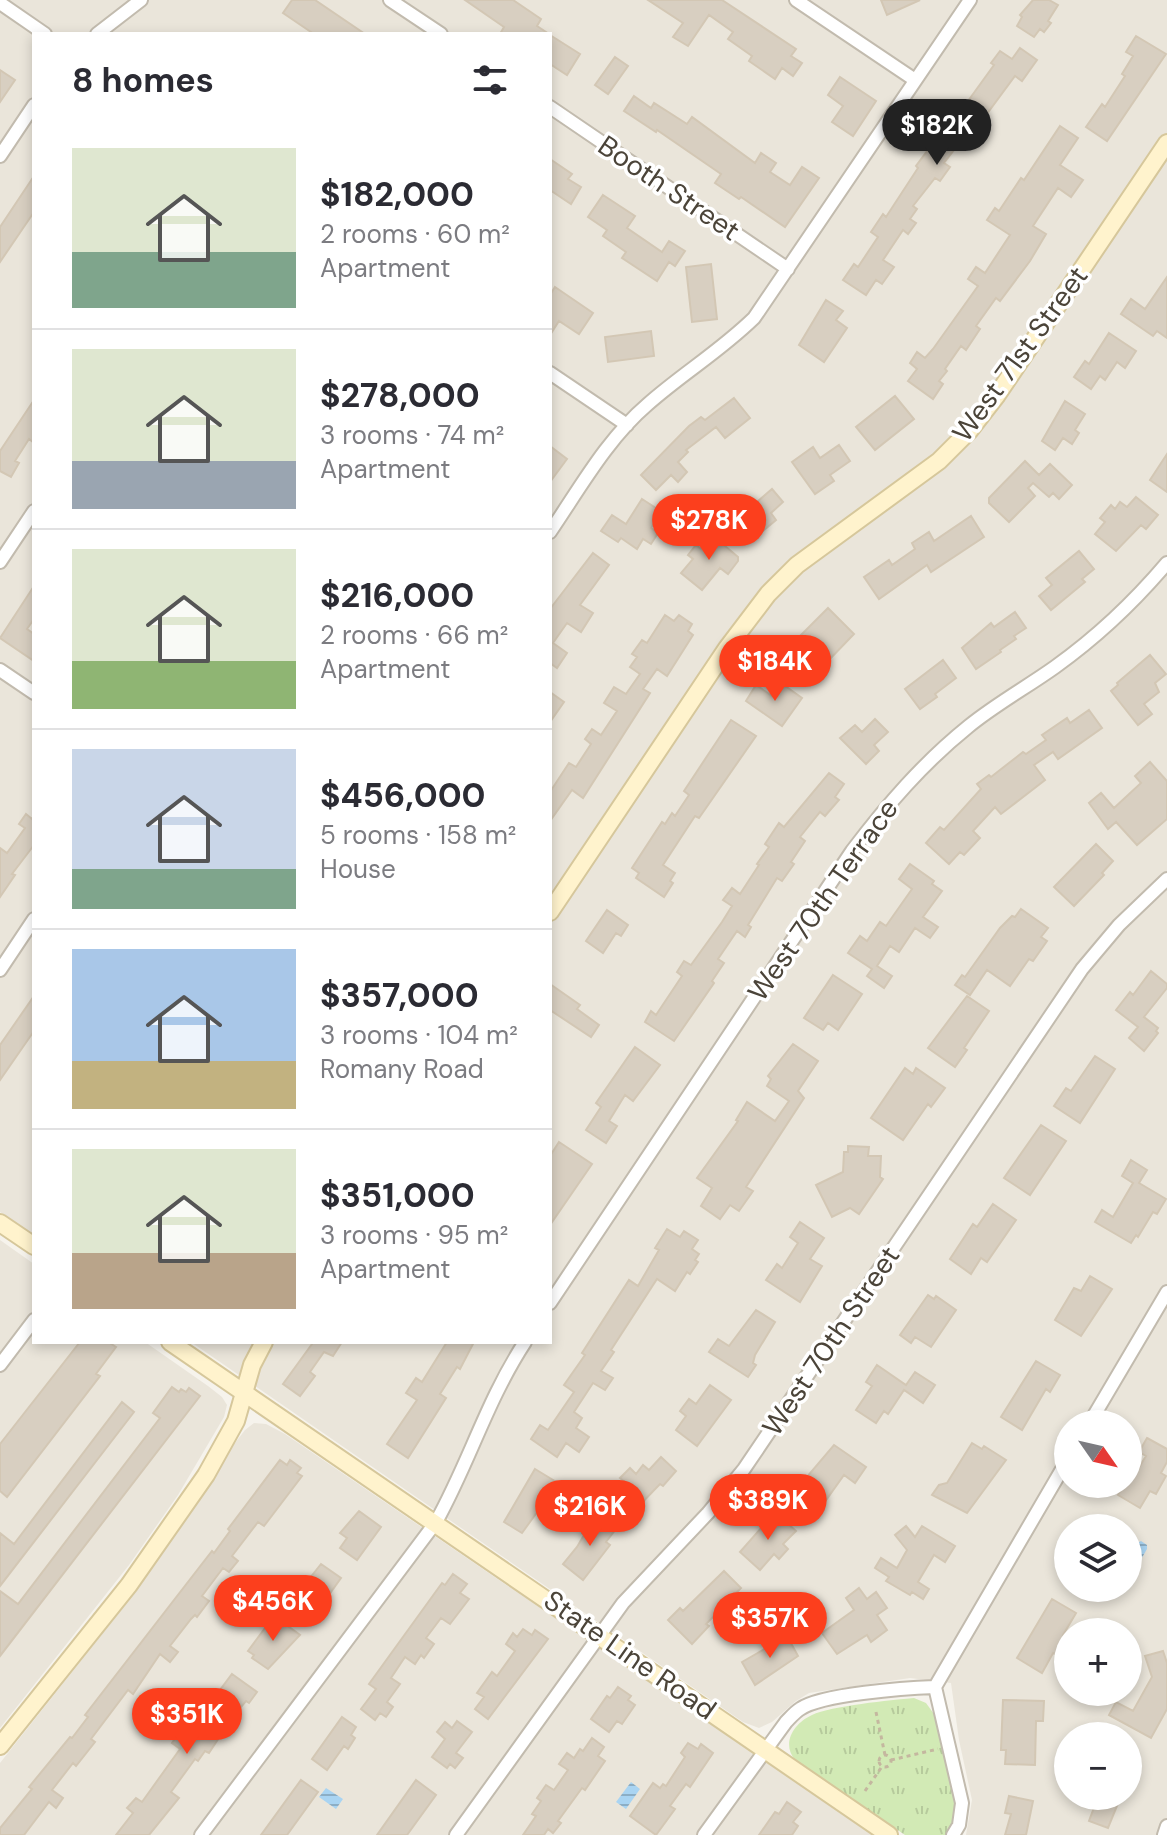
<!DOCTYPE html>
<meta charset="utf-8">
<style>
body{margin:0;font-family:"DM Sans",sans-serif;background:#f2f2f3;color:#2b2b33;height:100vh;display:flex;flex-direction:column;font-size:30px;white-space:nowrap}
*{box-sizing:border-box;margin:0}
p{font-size:26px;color:#7c7c81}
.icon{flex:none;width:44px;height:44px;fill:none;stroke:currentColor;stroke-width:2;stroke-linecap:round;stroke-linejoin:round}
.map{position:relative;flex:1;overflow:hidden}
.drawer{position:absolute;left:32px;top:32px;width:520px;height:1312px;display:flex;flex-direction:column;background:#fff;border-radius:0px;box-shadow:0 4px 12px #0003}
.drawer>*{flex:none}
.needle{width:52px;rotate:124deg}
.controls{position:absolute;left:1054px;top:1410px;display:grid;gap:16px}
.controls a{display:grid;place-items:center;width:88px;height:88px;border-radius:50%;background:#fff;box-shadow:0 4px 12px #0003;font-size:40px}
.price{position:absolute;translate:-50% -68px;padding:0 18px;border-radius:28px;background:#fc3f1d;color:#fff;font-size:26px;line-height:52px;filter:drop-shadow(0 2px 4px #0008)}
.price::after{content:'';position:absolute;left:50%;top:48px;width:24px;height:18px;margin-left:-12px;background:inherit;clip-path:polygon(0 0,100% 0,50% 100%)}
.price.selected{background:#222;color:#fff}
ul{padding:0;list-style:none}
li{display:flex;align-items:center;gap:24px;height:200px;padding:0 40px}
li+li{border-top:2px solid #e1e1e2}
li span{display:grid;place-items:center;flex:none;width:224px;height:160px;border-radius:0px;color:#555}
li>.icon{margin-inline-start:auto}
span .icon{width:96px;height:96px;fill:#fffc;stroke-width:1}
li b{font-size:34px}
h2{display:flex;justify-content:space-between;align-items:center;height:96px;padding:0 40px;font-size:34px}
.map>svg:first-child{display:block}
</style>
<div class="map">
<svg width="1167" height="1835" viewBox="0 0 1167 1835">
<defs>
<pattern id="grass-tufts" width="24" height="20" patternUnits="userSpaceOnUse" patternTransform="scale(2)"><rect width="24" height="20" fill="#d2eab5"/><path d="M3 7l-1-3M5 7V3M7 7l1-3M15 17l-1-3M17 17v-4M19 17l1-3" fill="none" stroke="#b6ca9c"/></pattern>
<pattern id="water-rules" width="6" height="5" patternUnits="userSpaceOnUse" patternTransform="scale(2)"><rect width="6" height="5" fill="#a9d4f2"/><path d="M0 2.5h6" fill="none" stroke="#8caec5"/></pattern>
</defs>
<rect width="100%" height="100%" fill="#f6f3ec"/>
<path fill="#eae5da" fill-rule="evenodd" d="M0,0H1167V1835H966L972,1800L959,1740L951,1683L910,1678L809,1693L796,1701L772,1722L759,1728L743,1722L191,1342H550V34H34V1235L0,1212ZM1068,1424H1128V1484H1068ZM1068,1528H1128V1588H1068ZM1068,1632H1128V1692H1068ZM1068,1736H1128V1796H1068Z
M0,1240L34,1264V1342H145L208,1386L222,1397L227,1405L224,1417L178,1495L129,1565L0,1728Z
M254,1423L266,1424L285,1434L873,1835H0V1763L137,1590L232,1447L245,1430Z"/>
<path fill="url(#grass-tufts)" d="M914,1698L926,1703L934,1714L955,1804V1818L948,1835H905L795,1760C781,1743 794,1723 812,1715C831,1706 891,1700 914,1698Z"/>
<path fill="url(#water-rules)" d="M1141,1541L1147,1545V1549L1133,1573H1129C1127,1562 1130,1546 1141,1541Z
M631,1782L640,1789L626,1809L616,1802Z
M326,1788L343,1799L336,1809L319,1797Z"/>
<path fill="#d8cfc1" stroke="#d3c7b4" stroke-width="2" d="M292,0H315L365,34H314L283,13Z
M465,0H513L541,19L537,26L549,34H500L504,27Z
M648,0H722L796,49L791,56L802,63L793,76L782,68L775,79L749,61L752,56L728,39L733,32L709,15L688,46L673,37L683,23Z
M881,0H920L887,15Z
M1033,0H1049L1058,5L1048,21L1051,23L1044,32L1040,29L1034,37L1017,26L1022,17L1020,15Z
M550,35L580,54L567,75L550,64Z
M1136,36L1166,54L1107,141L1086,127L1102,104L1105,107L1125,76L1122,74L1133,56L1126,52Z
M1020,48L1037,60L1022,81L1015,76L978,126L982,129L970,147L961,141L944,163L950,167L940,181L935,178L913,206L917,209L910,219L916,223L908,234L903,230L883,260L894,267L882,284L876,280L866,295L843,280L854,264L858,267L878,237L871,232L883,214L886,217L918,168L916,166L933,143L936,145L949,126L946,123L954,110L959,113L968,101L994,65L991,63L1000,51L1012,59Z
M615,57L628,66L608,94L595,85Z
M0,70L15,80L0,102Z
M840,77L876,101L853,136L832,122L843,106L828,95Z
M634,96L651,108L654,103L687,124L692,117L755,163L761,153L776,163L770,172L790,185L802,167L819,178L785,227L741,197L739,199L715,183L721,174L657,130L656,132L624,111Z
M1060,126L1078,138L1060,165L1083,180L1071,197L1058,188L1033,226L1046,234L1030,261L1000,301L996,298L976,326L980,329L966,350L961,346L945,369L947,371L939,381L943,384L933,399L908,381L917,369L910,363L917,352L925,358L933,349L978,286L968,279L976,267L985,273L1010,235L987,220L995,208L999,211L1021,178L1024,180Z
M550,159L572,174L568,179L581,187L571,204L550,190Z
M34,176V212L0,262V227Z
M603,195L635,216L627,228L662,252L669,241L685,251L675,266L669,262L657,281L622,258L626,252L603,236L607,230L588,217Z
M711,264L717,319L692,322L686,267Z
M1167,277V338L1157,331L1153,336L1121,314L1131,299L1145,309Z
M555,287L593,313L579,334L559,321L550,335V295Z
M826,300L843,311L836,320L847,328L824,362L799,345Z
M651,331L654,356L608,362L605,337Z
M1109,333L1136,351L1125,368L1117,362L1105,380L1100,376L1091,389L1074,377L1085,361L1089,364Z
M895,396L914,419L875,450L856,427Z
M734,398L750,418L725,438L716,427L686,450L688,452L678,462L687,472L678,482L671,475L656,490L641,475L689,426L701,417L705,420Z
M34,400V443L29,439L15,461L19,463L11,477L0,471V451Z
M1065,401L1085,414L1075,430L1079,433L1072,444L1063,438L1055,450L1042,441Z
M839,445L850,461L830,475L834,481L815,494L792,462L813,447L820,458Z
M550,446L567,459L550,482Z
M1167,454V492L1150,480Z
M1025,461L1039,475L1050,464L1072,485L1059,499L1053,493L1049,497L1033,483L1028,488L1035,496L1009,522L989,503V498Z
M772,489L783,502L771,513L776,520L751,541L734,522Z
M1136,497L1158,515L1146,529L1141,525L1116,551L1095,534L1105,522L1100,518L1111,505L1115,509L1120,502L1127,507Z
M642,499L662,512L651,528L658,533L651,544L643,539L637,549L621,538L618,542L601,531L612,515L626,524Z
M971,516L984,537L931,572L927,565L879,599L864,577L889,560L892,565L915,549L912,543L929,532L934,541Z
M712,535L738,557V561L728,574L720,568L702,590L681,573L693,559L688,555L696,545L701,549Z
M1079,551L1094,569L1082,579L1085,582L1051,610L1039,596L1052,585L1046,578Z
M593,553L609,565L580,605L593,613L581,632L567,623L553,643L567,653L557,668L550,663V609Z
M34,586V619L27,629L34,634V661L0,638Z
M828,608L854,634L825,664L820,659L810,668L789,647Z
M1015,612L1026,628L1014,636L1016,639L1000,650L1001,652L976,669L962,648L991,623L994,627Z
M665,615L674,621L679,615L692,624L688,631L693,635L667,676L657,669L643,689L650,693L583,798L572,790L550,821V792L569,763L576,767L591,744L585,739L592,729L601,735L617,711L604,703L614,687L626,694L640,674L630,667L637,657L632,654L642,640L647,643Z
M1150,655L1166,674L1155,683L1159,692L1144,704L1152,714L1138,725L1111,691L1118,685L1117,683Z
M943,660L956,678L935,694L937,697L920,709L905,689Z
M781,683L802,698L782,726L746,701L756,685L772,696Z
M550,692L564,702L550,722Z
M1089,710L1102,728L1058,759L1053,752L1034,765L1045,780L1001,814L995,807L973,831L980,838L964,855L960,852L949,864L926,843L940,827L944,830L981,789L977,784L989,775L991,777L1023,752L1026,754L1046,740L1042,735L1067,718L1070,723Z
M875,719L888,732L874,745L879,751L866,764L840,738L855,725L862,732Z
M731,720L756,736L699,818L695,816L663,865L675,873L670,881L673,883L664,897L636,878L639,873L632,868L662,822L665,824L672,813L675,816L689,795L684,791Z
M1150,762L1167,781V819L1137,845L1116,822L1108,829L1089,803L1101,793L1114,808L1141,783L1135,776Z
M829,773L844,784L835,797L839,800L825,816L820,812L800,837L805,841L791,862L794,864L782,881L777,878L748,925L751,927L745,937L737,931L718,959L724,963L712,981L714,983L674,1041L645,1022L651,1011L656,1015L682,976L677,972L684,961L691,965L722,922L732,906L723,900L732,888L740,894L759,865L757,864L769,847L765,844L779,823L784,827Z
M26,814L32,819L34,816V845L12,874L15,875L0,897V848L7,853L25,828L19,824Z
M1096,844L1113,861L1102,873L1104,875L1074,906L1054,887Z
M910,864L934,881L932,884L942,891L923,917L938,927L930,938L915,928L899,952L890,946L877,966L892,976L884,988L867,976L872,969L848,953L860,936L867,941L880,922L886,926L912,889L899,879Z
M1021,909L1048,928L1041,937L1047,941L1033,961L1029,959L1010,986L987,970L970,995L955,985L962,975L965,977L1000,928L1012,916L1015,917Z
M607,910L628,925L621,936L616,933L603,953L586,941Z
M1151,971L1167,984V988L1144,1017L1158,1028L1156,1031L1158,1033L1144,1051L1129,1038L1138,1027L1116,1010L1130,992L1133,995Z
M833,975L862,994L838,1030L828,1023L823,1030L804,1018Z
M550,984L580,1005L577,1009L599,1025L591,1037L550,1010Z
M34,996V1031L0,1080V1045Z
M967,996L989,1011L964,1048L967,1050L955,1067L928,1048Z
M793,1044L818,1061L798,1091L804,1098L746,1187L753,1191L739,1211L730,1205L720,1219L701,1206L712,1188L697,1178L738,1121L736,1120L747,1102L775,1121L789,1101L767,1086L771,1079L768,1076Z
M635,1047L660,1065L633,1101L625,1095L609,1121L617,1126L606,1143L586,1130L601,1107L596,1103Z
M1095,1056L1115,1069L1080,1123L1054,1106L1066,1088L1071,1091Z
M905,1068L913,1074L916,1068L945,1088L931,1107L928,1104L903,1140L871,1118Z
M1041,1125L1066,1141L1030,1195L1004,1178Z
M559,1142L592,1164L550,1225V1156Z
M848,1146L869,1147L868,1156H881L880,1177L883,1179L859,1214L850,1208L832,1217L816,1185L843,1172L844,1152H848Z
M1131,1160L1147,1170L1139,1183L1166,1199L1157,1214L1153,1212L1138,1237L1136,1235L1131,1243L1095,1222L1102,1210L1113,1217L1133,1183L1122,1176Z
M993,1204L1016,1220L987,1262L981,1258L971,1274L950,1259L973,1224L977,1227Z
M800,1222L824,1238L810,1259L822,1266L800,1302L766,1280L777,1264L782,1268L798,1243L790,1237Z
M667,1229L680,1237L684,1231L698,1240L692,1249L699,1254L695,1260L698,1262L690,1274L687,1272L675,1291L657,1279L611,1350L614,1352L601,1371L613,1378L605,1390L593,1383L574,1412L582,1418L576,1428L589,1437L579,1452L566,1443L557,1457L531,1439L540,1425L548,1430L574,1392L564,1385L585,1355L582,1353L629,1280L638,1286L659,1250L655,1248Z
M1090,1276L1112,1289L1081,1336L1055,1320L1074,1288L1081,1291Z
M928,1295L934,1299L936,1296L956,1310L931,1347L915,1337L911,1343L900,1335Z
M756,1310L775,1322L755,1355L753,1363L756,1365L748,1377L709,1352L718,1339L729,1346Z
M80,1342H108L116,1347L96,1374L100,1376L7,1497L0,1491V1444Z
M309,1342H342L333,1356L324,1352L310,1372L315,1376L300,1396L283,1384L312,1344Z
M447,1342H474L460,1369L457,1367L440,1394L446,1398L408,1458L387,1444L417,1400L406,1393L416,1378L422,1382Z
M1036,1361L1060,1375L1050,1392L1046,1389L1022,1430L1001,1417Z
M877,1365L906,1385L915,1372L935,1385L923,1403L904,1390L888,1414L884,1411L876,1423L856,1410L872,1386L866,1382Z
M710,1385L731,1400L697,1446L676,1430L686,1416L680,1411L689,1399L696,1404Z
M172,1387L179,1392L181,1389L186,1392L189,1388L200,1396L0,1656V1591L18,1604L160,1418L153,1413Z
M122,1402L134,1412L0,1586V1533L14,1544Z
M1147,1438L1167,1449V1462L1161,1473L1166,1476L1156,1494L1150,1491L1140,1508L1118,1495L1124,1484H1128L1129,1475L1133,1477L1146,1456L1139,1452Z
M972,1443L982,1449L984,1446L1006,1460L967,1513L932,1495L939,1485L947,1483Z
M834,1445L866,1467L855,1483L844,1475L814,1517L800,1507L806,1500L794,1492Z
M661,1457L676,1471L663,1486L660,1484L631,1514L613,1497L626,1483L620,1478L630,1468L636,1474L643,1465L649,1470Z
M280,1460L287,1465L290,1460L301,1468L297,1473L302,1476L264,1526L258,1522L232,1556L238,1561L229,1572L223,1568L202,1596L209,1601L197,1617L195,1615L191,1619L170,1646L178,1652L170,1662L160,1654L133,1694L128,1690L91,1739L95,1742L76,1766L73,1763L52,1790L63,1798L56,1808L49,1802L24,1835H0V1828L32,1789L29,1787L70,1737L72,1738L88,1717L85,1715L212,1551L214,1553L230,1531L228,1529Z
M535,1469L558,1483L522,1533L504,1522Z
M359,1511L381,1527L357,1560L340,1548L347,1538L340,1533Z
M778,1515L796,1531L783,1544L788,1549L779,1559L774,1554L760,1570L740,1552L770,1518L773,1520Z
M601,1517L616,1529L606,1542L610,1545L583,1580L563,1564L577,1547L584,1535L582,1533L589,1524L593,1527Z
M906,1526L915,1537L922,1526L955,1546L945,1562L934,1555L918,1582L929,1589L923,1599L912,1592L910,1595L886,1581L889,1577L875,1568L881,1558L897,1568L907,1550L895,1535Z
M321,1564L341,1578L318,1610L312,1605L310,1608L295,1597Z
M724,1571L741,1588L706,1624L709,1626L692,1644L668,1620L680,1608L683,1611Z
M453,1574L467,1584L460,1593L469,1599L450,1624L441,1618L426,1638L434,1644L424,1658L421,1655L415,1664L405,1657L391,1678L400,1684L387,1702L393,1707L386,1717L380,1713L375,1720L361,1709L376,1689L369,1684L442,1583L445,1585Z
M859,1588L867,1599L876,1592L887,1608L877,1615L887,1630L871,1642L867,1635L837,1654L822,1633L854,1610L846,1598Z
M1052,1599L1076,1613L1063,1635L1067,1638L1057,1655L1053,1653L1042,1673L1017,1658Z
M274,1616L300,1635L268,1669L252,1658L254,1655L248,1651Z
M523,1629L532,1635L535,1630L548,1639L488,1719L475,1709L484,1697L477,1693L492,1672L497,1676L515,1651L506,1644L513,1633L517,1637Z
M787,1636L798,1656L755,1685L742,1662Z
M1163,1651L1167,1663V1709L1151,1738L1109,1715L1116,1702L1133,1711L1152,1677L1145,1656Z
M232,1674L257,1692L249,1703L246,1701L234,1715L209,1753L205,1751L198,1761L195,1759L171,1792L179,1798L149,1835H116L133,1813L127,1808L136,1798L142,1802L180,1749L172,1743L187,1721L193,1726Z
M618,1687L631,1696L628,1700L635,1705L622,1724L617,1721L609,1732L591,1719L607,1696L610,1698Z
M1003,1700L1044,1701L1043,1721H1036L1035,1765L1005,1764L1006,1750H1001Z
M342,1717L356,1727L351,1735L355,1738L348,1749L344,1746L327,1770L312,1759Z
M457,1721L472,1732L456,1753L463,1758L455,1768L450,1764L447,1768L432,1757L445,1739L437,1732L445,1722L452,1728Z
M592,1738L604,1747L598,1756L605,1761L585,1790L582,1788L558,1821L561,1823L553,1833L548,1829L544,1835H523L536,1816L532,1814L541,1801L537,1798L546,1785L554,1790L568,1770L559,1764L567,1753L574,1758L580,1749L583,1751Z
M688,1743L698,1749L701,1744L713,1753L690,1787L686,1784L670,1806L675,1809L656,1835L630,1816L653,1783L660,1788L663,1784L666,1786L685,1757L681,1753Z
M301,1780L318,1792L287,1835H261Z
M416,1780L436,1795L407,1835H377Z
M1009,1796L1033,1801L1026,1835H1005L1011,1814L1005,1813Z
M1073,1796H1121L1108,1828L1089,1821L1095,1805Z
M787,1802L801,1812L793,1822L798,1826L792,1835H759L775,1812L779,1814Z"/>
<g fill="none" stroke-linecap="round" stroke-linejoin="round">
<g stroke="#c2bbae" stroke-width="16">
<path id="street" d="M390,0L441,34
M796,0L915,80
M0,3L45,34
M97,34L141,0
M550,107L788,269
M0,156L34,105
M550,373L627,425
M550,532C580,488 607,439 648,404C683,373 719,352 754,318L970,0
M0,562L34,511
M0,670L34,693
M0,970L34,919
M550,1303L852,851C887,805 923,763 969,726C996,704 1027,687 1055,667C1097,637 1134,602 1167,563
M0,1365L34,1320
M1089,1424L1167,1292
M201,1835L436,1522C469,1463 487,1400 525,1342
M456,1835L623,1603L708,1513L744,1469L1082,969L1119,925L1167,879
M704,1835L786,1722C790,1718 795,1712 800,1709C821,1694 907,1688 935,1687
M953,1835L959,1825L962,1803L935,1687L1068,1459
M1164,1835L1167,1826"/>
</g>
<g stroke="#d6c79b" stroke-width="20">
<path id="secondary" d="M550,912L727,648L768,594L797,565L939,461L969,431L997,395L1167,143
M0,1223L34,1246
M170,1342L889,1835
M0,1746L129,1585L206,1475L236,1421L252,1365L264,1342"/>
</g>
<path stroke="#c4b79f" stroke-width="3" stroke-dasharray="4 4" stroke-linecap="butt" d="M876,1712L885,1755
M879 1761a6 6 0 1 1 12 0a6 6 0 1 1-12 0Z
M891,1760L938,1749
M865,1791L881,1768"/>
<use href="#street" stroke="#fff" stroke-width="12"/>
<use href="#secondary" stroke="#fff3cd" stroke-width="16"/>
</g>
<g text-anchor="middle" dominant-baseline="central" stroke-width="7" stroke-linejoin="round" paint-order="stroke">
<g font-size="28" fill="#4b4439" stroke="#fff">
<text transform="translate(669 188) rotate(34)">Booth Street</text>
<text transform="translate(1020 354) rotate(-54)">West 71st Street</text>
<text transform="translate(823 900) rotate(-55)">West 70th Terrace</text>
<text transform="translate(831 1341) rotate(-56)">West 70th Street</text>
<text transform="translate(630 1655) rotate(35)">State Line Road</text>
</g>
</g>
</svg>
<div class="controls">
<a><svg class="needle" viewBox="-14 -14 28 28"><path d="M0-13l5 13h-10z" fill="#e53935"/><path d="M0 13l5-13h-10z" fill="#7c7c81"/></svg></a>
<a><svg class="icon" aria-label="layers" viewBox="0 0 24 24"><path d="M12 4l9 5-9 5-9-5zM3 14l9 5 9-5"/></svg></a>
<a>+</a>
<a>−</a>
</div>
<b class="price selected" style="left:937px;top:167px">$182K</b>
<b class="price" style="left:709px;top:562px">$278K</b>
<b class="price" style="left:775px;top:703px">$184K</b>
<b class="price" style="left:768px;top:1542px">$389K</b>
<b class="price" style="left:590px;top:1548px">$216K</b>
<b class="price" style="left:273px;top:1643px">$456K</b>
<b class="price" style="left:770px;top:1660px">$357K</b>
<b class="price" style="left:187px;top:1756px">$351K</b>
<section class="drawer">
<h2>8 homes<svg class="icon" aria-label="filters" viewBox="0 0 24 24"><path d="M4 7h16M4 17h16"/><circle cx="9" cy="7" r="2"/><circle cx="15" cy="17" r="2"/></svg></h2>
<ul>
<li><span style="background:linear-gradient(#dfe7d0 65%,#7fa58c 0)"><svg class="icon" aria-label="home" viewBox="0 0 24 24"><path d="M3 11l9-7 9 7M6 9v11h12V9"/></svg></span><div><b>$182,000</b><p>2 rooms · 60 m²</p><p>Apartment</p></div></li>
<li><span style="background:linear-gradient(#dfe7d0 70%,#9aa5b1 0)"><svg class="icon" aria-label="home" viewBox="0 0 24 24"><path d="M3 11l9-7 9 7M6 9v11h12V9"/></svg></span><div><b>$278,000</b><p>3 rooms · 74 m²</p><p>Apartment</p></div></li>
<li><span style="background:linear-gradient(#dfe7d0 70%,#8fb573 0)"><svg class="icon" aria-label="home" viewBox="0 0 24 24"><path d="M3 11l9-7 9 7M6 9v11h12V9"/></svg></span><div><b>$216,000</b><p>2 rooms · 66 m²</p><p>Apartment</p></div></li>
<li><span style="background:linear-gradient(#c9d6e8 75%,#7fa58c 0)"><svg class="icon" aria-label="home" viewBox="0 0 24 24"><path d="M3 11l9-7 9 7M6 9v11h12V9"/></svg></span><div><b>$456,000</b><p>5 rooms · 158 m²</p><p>House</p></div></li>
<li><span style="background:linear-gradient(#a9c7e8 70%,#c2b280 0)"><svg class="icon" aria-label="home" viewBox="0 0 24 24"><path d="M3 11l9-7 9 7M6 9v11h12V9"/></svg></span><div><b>$357,000</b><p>3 rooms · 104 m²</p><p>Romany Road</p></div></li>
<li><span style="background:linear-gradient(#dfe7d0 65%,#b9a48a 0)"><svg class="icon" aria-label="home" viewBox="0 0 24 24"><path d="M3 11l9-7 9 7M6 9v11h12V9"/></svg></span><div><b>$351,000</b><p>3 rooms · 95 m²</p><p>Apartment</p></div></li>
</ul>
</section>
</div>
